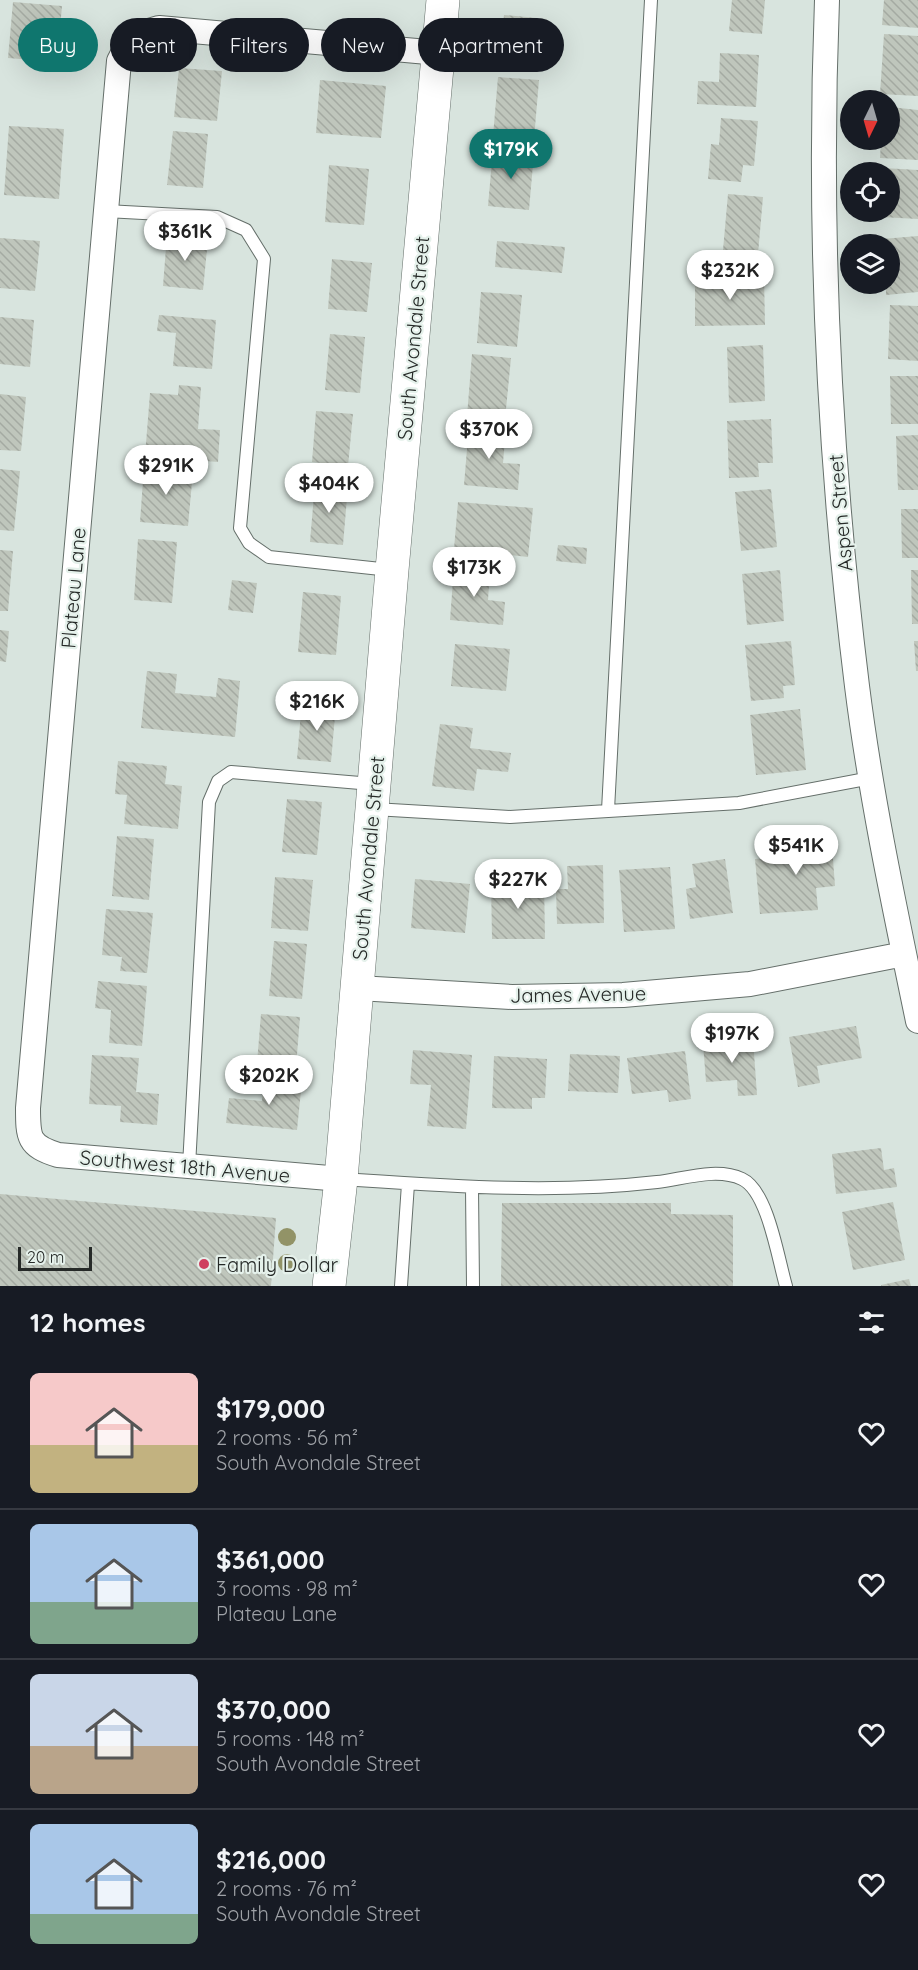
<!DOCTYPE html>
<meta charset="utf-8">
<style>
body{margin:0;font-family:Quicksand,sans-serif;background:#242831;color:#f1f3f6;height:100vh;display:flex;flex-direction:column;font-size:22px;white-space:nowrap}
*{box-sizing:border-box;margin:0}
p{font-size:20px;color:#9ea1a6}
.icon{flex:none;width:33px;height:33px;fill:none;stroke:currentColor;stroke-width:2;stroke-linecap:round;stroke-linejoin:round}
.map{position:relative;height:1286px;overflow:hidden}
.drawer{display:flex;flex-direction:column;background:#171b24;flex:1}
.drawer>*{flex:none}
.banner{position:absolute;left:18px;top:18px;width:600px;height:54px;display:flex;gap:12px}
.needle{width:39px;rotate:185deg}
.controls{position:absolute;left:840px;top:90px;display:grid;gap:12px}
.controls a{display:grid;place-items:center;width:60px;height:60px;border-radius:50%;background:#171b24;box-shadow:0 6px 24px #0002;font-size:30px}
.scale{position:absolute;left:18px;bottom:15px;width:74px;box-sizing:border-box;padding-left:6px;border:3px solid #262a28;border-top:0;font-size:16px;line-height:21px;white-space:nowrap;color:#262a28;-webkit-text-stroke:4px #e5f1eb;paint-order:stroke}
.price{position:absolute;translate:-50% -51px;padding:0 14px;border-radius:21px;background:#fff;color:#222;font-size:20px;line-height:39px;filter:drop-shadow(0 2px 3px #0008)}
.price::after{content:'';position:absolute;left:50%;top:36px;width:18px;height:14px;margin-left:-9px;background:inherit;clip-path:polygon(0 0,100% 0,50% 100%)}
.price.on{background:#0f766e;color:#fff}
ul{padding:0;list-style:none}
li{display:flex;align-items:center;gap:18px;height:150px;padding:0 30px}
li+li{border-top:2px solid #363941}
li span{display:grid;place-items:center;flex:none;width:168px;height:120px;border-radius:9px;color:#555}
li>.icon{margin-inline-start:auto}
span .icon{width:72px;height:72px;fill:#fffc;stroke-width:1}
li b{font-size:26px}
h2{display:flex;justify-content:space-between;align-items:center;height:72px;padding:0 30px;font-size:26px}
.tag{padding:0 21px;border-radius:27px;background:#171b24;box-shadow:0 6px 24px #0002;font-size:21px;line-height:54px}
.tag.on{background:#0f766e;color:#fff}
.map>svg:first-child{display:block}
</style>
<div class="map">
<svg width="918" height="1286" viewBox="0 0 918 1286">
<defs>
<pattern id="building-back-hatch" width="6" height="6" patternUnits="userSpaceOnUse" patternTransform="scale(1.5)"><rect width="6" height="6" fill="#bfc6bc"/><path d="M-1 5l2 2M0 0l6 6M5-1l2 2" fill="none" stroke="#a4aaa2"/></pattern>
</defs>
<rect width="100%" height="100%" fill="#d8e4de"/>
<path fill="url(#building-back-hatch)" d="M732,0H765L762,34L729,31Z
M884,0H918V28L882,25Z
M13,2L62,6L57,62L8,58Z
M504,15L547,19L542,71L499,67Z
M884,34L918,36V96L880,94Z
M720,53L759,55L756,107L697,104L698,81L719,82Z
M179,68L222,71L217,121L174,117Z
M498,77L539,80L534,139L493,136Z
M320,80L386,86L381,138L316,133Z
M890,107L918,110V160L880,158L881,140H890Z
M721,118L758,121L754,166L743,165L741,182L708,179L711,144L719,145Z
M9,126L64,129L59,199L4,195Z
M173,131L208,134L203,188L167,185Z
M493,149L534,153L529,210L488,206Z
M329,165L369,169L364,225L325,222Z
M883,168L918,170V219L881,217V212H890V172H883Z
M728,194L763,197L758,254L723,250Z
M167,235L208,239L203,290L163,286Z
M918,236V292L886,295V284H890V244H882V239Z
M0,238L40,241L35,291L0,288Z
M497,241L565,247L562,273L495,267Z
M332,259L372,263L367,312L328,309Z
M764,276L765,325L695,326V277Z
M481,292L522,295L517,347L477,343Z
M890,305L918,306V361L888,359Z
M159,315L216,320L212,369L173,366L176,333L157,331Z
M0,317L34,320L30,367L0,364Z
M330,334L365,337L360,393L325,390Z
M763,345L765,401L729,403L727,347Z
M472,354L511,358L505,419L467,416Z
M890,376H918V424H891Z
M179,385L201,387L198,429L220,430L218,462L145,456L150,393L178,395Z
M0,394L26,397L21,451L0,450Z
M316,411L353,414L348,466L312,462Z
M771,419L773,463H758L759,477L729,478L727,421Z
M469,425L506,428L503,463L520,464L518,490L464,485Z
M918,435V490H898L896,436Z
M144,467L193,471L188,526L140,522Z
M0,469L20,471L14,531L0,530Z
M315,483L348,486L343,545L310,542Z
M771,489L777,547L741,551L735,492Z
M458,502L533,508L528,557L454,549Z
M901,509H918V558H902Z
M138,539L177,542L172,603L134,600Z
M558,545L587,548L586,564L556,561Z
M0,550L13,551L8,611H0Z
M454,567L490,570L488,600L505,602L503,625L450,620Z
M780,570L784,621L747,625L742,574Z
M911,570H918V624H912Z
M232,580L257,583L253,613L228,610Z
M303,592L341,596L336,655L298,652Z
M0,630L9,631L6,662L0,661Z
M791,641L795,685L783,686L784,698L751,701L745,645Z
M914,641H918V671H916Z
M455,644L510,649L506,691L451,686Z
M147,671L177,674L175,693L216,697L218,678L240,681L235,737L141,728Z
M302,701L336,704L331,762L297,759Z
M800,709L806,770L756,775L750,715Z
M440,724L473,728L470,748L511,753L508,772L477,769L474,791L432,786Z
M118,761L167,766L165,784L182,786L178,829L124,824L127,795L115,794Z
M287,799L322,802L317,855L282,852Z
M831,833L835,886L816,888L818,910L760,914L755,859L798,855L796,836Z
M117,836L154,839L149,900L112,896Z
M725,859L733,913L690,919L686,889L696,887L692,864Z
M603,865L604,923L557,924L556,889H568L567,866Z
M670,867L675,929L624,932L619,870Z
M275,877L313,880L308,931L271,928Z
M415,879L470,884L465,933L411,928Z
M491,880H544L545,939H492Z
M106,909L153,913L147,973L120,971L122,957L102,955Z
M274,941L307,944L302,999L269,996Z
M98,981L147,986L142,1046L109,1043L111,1010L95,1008Z
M261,1014L300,1017L296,1067L257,1063Z
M856,1026L862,1058L817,1066L820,1083L798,1087L789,1037Z
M753,1039L757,1095L738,1096L737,1080L706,1082L703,1043Z
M413,1050L472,1055L466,1129L427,1126L431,1085L410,1084Z
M685,1051L691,1099L669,1102L667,1090L632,1094L627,1058Z
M570,1054L620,1056L618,1093L568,1091Z
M92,1055L139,1058L136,1092L159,1094L157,1125L120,1122L121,1106L89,1104Z
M494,1056L547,1059L545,1098H532V1109L492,1108Z
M264,1078L302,1081L297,1130L226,1123L229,1098L262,1101Z
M881,1148L884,1170L894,1168L897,1187L836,1194L832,1154Z
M0,1194L276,1218L271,1286H0Z
M893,1202L905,1260L853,1270L842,1212Z
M502,1203H671V1214L733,1215V1286H501Z
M909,1279L911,1286H881V1285Z"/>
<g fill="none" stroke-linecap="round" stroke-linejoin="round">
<g stroke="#656f6a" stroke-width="14">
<path id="service" d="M106,211L217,217L246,230L264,259L240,528L249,543L269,557L390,570
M374,809L510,817L739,803L871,778
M608,810L651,0
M189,1166L209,802L218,781L231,772L372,784
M342,1179C447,1186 552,1194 657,1182C683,1179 717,1167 742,1179C768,1191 778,1259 786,1286
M472,1188L473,1286
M401,1286L408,1184"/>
</g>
<g stroke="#656f6a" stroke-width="26">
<path id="minor" d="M827,0C818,228 829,459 857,686C871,798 895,910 918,1021
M358,988L512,997L623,995L750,984L904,954
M341,1179L58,1155C28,1146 28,1137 28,1108L119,61L132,36L159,28L439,53"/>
</g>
<g stroke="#656f6a" stroke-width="34">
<path id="secondary" d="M329,1286L341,1179L392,570L443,0"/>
</g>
<use href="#service" stroke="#fff" stroke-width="12"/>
<use href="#minor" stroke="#fff" stroke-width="24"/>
<use href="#secondary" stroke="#fff" stroke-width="33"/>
</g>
<g fill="#929367">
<circle cx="287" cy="1237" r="9"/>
<circle cx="287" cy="1263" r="9"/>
</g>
<circle fill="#cf3f5f" stroke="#e5f1eb" stroke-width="2" cx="204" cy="1264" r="6"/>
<g text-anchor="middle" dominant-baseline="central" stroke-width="4.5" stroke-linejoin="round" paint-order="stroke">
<g font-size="20" fill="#262a28" stroke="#e5f1eb">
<text transform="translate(413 338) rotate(-85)">South Avondale Street</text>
<text transform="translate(840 513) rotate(-95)">Aspen Street</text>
<text transform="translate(73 588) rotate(-85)">Plateau Lane</text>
<text transform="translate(368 858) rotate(-85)">South Avondale Street</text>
<text transform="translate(578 994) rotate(-1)">James Avenue</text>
<text transform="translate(185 1166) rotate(5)">Southwest 18th Avenue</text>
</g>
<g font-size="20" fill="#262a28" stroke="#e5f1eb" text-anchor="start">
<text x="216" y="1264">Family Dollar</text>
</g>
</g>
</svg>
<div class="controls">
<a><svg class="needle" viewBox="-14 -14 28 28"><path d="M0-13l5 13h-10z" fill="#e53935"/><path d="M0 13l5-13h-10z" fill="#9ea1a6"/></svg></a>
<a><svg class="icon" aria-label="locate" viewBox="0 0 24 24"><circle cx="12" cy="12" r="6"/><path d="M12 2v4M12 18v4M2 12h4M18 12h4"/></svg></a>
<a><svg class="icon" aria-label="layers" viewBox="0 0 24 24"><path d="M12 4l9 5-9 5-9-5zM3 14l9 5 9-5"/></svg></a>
</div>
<div class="scale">20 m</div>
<b class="price on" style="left:511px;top:180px">$179K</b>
<b class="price" style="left:185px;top:262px">$361K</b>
<b class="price" style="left:730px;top:301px">$232K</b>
<b class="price" style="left:489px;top:460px">$370K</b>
<b class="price" style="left:166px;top:496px">$291K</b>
<b class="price" style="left:329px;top:514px">$404K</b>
<b class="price" style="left:474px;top:598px">$173K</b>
<b class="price" style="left:317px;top:732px">$216K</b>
<b class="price" style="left:796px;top:876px">$541K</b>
<b class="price" style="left:518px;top:910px">$227K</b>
<b class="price" style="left:732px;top:1064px">$197K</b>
<b class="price" style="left:269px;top:1106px">$202K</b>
<div class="banner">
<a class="tag on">Buy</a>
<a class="tag">Rent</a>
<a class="tag">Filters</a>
<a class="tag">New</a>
<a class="tag">Apartment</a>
</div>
</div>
<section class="drawer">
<h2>12 homes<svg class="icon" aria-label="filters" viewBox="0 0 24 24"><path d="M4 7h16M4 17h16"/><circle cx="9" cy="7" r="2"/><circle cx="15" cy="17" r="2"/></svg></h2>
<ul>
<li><span style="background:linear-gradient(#f6c9c9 60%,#c2b280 0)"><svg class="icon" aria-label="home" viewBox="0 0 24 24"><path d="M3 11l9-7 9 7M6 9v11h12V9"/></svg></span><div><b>$179,000</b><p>2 rooms · 56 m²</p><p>South Avondale Street</p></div><svg class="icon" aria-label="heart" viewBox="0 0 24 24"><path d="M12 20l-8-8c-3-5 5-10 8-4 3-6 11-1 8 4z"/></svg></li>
<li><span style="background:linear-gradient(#a9c7e8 65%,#7fa58c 0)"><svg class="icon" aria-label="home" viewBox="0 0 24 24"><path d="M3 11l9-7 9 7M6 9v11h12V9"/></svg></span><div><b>$361,000</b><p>3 rooms · 98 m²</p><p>Plateau Lane</p></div><svg class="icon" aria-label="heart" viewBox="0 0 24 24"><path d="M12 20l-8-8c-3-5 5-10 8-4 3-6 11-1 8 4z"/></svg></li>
<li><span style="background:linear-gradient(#c9d6e8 60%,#b9a48a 0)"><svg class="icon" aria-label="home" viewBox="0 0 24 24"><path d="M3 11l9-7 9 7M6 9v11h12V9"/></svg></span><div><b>$370,000</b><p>5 rooms · 148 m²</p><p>South Avondale Street</p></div><svg class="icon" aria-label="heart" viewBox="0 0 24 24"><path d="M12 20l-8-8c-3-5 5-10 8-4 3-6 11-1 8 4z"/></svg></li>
<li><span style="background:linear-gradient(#a9c7e8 75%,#7fa58c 0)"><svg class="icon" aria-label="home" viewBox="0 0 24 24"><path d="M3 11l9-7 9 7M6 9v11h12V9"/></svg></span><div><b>$216,000</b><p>2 rooms · 76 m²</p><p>South Avondale Street</p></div><svg class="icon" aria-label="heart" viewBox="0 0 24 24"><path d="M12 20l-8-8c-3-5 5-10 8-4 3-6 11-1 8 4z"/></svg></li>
</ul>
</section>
